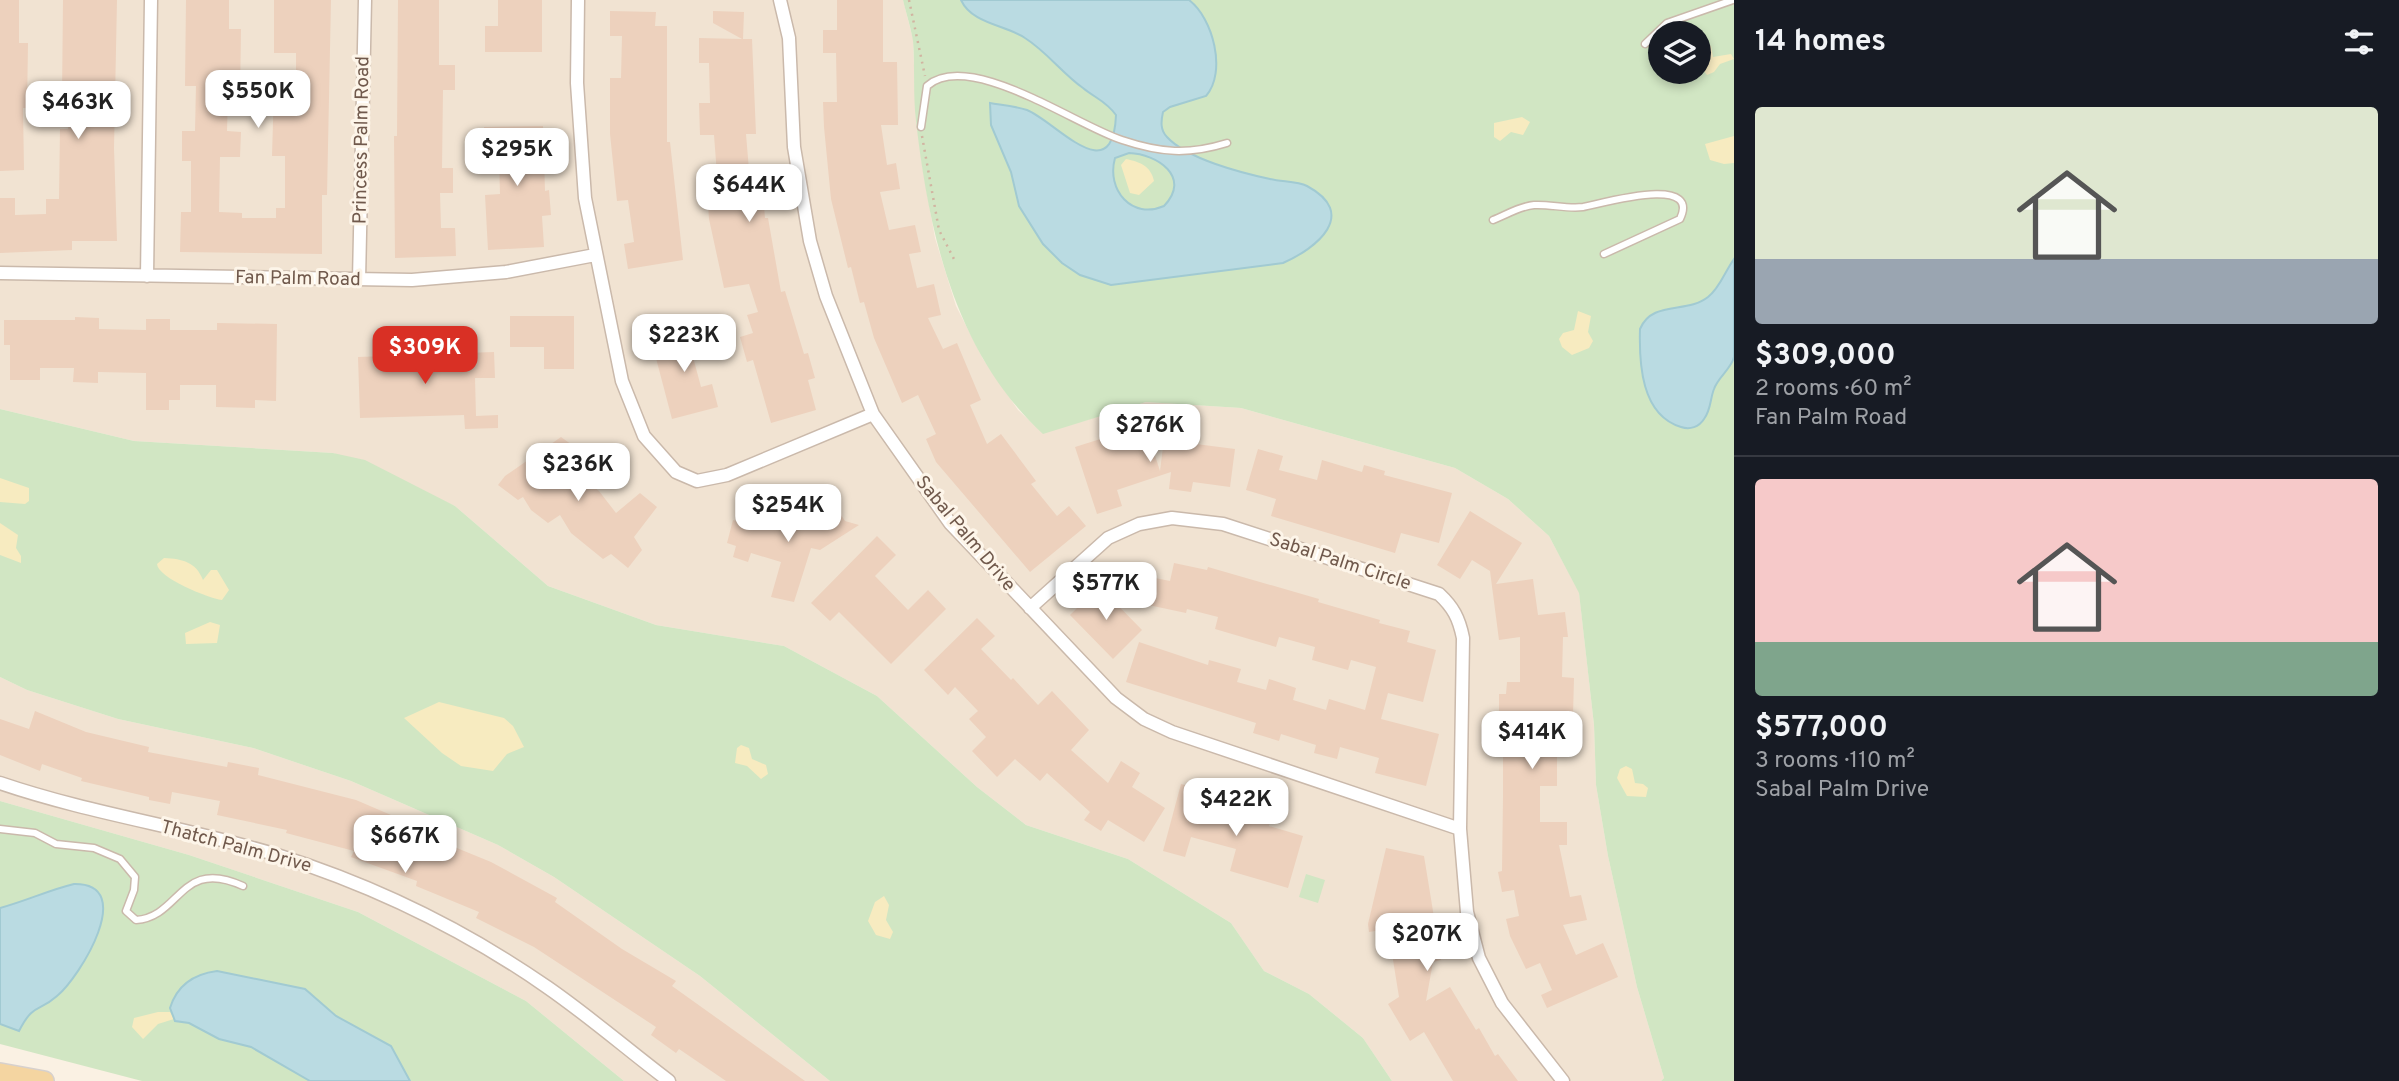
<!DOCTYPE html>
<meta charset="utf-8">
<style>
body{margin:0;font-family:Overpass,sans-serif;background:#20242c;color:#f1f3f6;height:100vh;display:flex;flex-direction:column;font-size:26px;white-space:nowrap}
*{box-sizing:border-box;margin:0}
p{font-size:23px;color:#9ea1a6}
.icon{flex:none;width:38px;height:38px;fill:none;stroke:currentColor;stroke-width:2;stroke-linecap:round;stroke-linejoin:round}
.map{position:relative;flex:1;overflow:hidden}
.sheet{display:flex;flex-direction:column;background:#171b24;width:665px}
.sheet>*{flex:none}
.buttons{position:absolute;left:1648px;top:21px;display:grid;gap:14px}
.buttons a{display:grid;place-items:center;width:63px;height:63px;border-radius:50%;background:#171b24;box-shadow:0 4px 10px #0003;font-size:35px}
.price{position:absolute;translate:-50% -60px;padding:0 16px;border-radius:14px;background:#fff;color:#222;font-size:23px;line-height:46px;filter:drop-shadow(0 2px 4px #0008)}
.price::after{content:'';position:absolute;left:50%;top:42px;width:21px;height:16px;margin-left:-10px;background:inherit;clip-path:polygon(0 0,100% 0,50% 100%)}
.price.current{background:#d93025;color:#fff}
ul{padding:0;list-style:none}
li{display:grid;align-content:center;gap:14px;height:371px;padding:0 21px}
li+li{border-top:2px solid #363941}
li span{display:grid;place-items:center;height:217px;border-radius:7px;color:#555}
li>.icon{margin-inline-start:auto}
span .icon{width:126px;height:126px;fill:#fffc;stroke-width:1}
li b{font-size:30px}
h2{display:flex;justify-content:space-between;align-items:center;height:84px;padding:0 21px;font-size:30px}
main{display:flex;flex:1;min-height:0}
.map>svg:first-child{display:block}
</style>
<main>
<div class="map">
<svg width="1734" height="1081" viewBox="0 0 1734 1081">
<rect width="100%" height="100%" fill="#faf1e3"/>
<path fill="#f1e3d2" d="M0,0H903L913,39L916,119L923,171L935,238L956,306L983,359L1018,410L1043,433L1146,402L1241,408L1455,468L1508,499L1549,536L1579,592L1594,725L1596,785L1608,856L1637,987L1664,1078L1661,1081H1392L1363,1038L1309,994L1264,971L1231,923L1128,859L1026,825L977,787L877,696L784,646L656,625L548,586L455,506L333,453L134,441L0,409Z
M0,677L27,690L118,719L253,748L351,781L498,845L554,877L700,976L830,1081H624L526,1001L358,912L189,855L0,801Z"/>
<path fill="#d1e6c3" fill-rule="evenodd" d="M903,0H1734V1081H1661L1664,1078L1637,987L1608,856L1596,785L1594,725L1579,593L1549,536L1508,499L1455,468L1241,408L1146,402L1043,434C956,354 929,235 916,121C913,95 915,68 913,41C911,28 906,13 903,0ZM1661,33H1699V72H1661Z
M0,409L134,441L333,453L365,460L455,506L548,586L656,625L784,646L877,696L977,787L1026,825L1128,859L1231,923L1264,971L1309,994L1363,1038L1392,1081H830L700,976L554,877L498,845L351,781L253,748L118,719L27,690L0,677Z
M0,801L189,855L358,912L526,1001L624,1081H142L0,1044Z
M1306,874L1325,880L1318,903L1299,897Z"/>
<path fill="#f7ebc0" d="M1707,44L1711,46L1713,57L1731,54L1734,59L1720,64L1714,72L1707,75L1701,67L1700,53Z
M1522,117L1530,122L1523,135L1511,132L1500,141L1494,137V123Z
M1734,136V163L1724,164L1710,160L1705,144Z
M1126,159C1140,162 1151,166 1154,181L1139,195L1130,193L1121,165Z
M1578,311L1591,316L1588,332L1593,341L1589,348L1572,355L1562,347L1559,339L1563,333L1574,330Z
M0,478L29,488V501L25,504L0,502Z
M0,523L18,535L16,548L21,556V563L0,555Z
M164,558C183,559 196,562 203,580L211,570H217L229,590L222,600C208,598 158,578 157,564Z
M210,622L220,625L217,643L186,644L185,633Z
M439,702L504,718L513,726L524,747L507,754L493,771L461,766L442,753L404,718Z
M741,745L749,748L752,759L766,765L768,774L761,779L747,766L735,763L737,748Z
M1626,766L1632,769L1635,783L1643,784L1648,788L1646,797L1627,796L1617,778L1620,769Z
M884,896L889,905L886,920L893,932L890,939L876,935L868,921L875,902Z
M158,1012H170L174,1019L158,1024L143,1039L132,1027L134,1018Z"/>
<path fill="#badbe2" stroke="#a1cad2" stroke-width="2" fill-rule="evenodd" d="M961,0H1189C1213,18 1227,72 1206,96L1170,107L1163,112C1161,121 1160,130 1167,137C1187,159 1242,173 1270,179C1282,182 1297,181 1307,186C1359,214 1317,248 1283,263L1111,285L1080,275L1062,263L1043,244L1019,206L1011,172L991,125L990,103C1002,105 1015,106 1027,110C1055,121 1113,192 1116,115C1106,101 1095,98 1083,88C1062,73 1047,52 1025,38C1006,25 972,24 961,0ZM1129,153C1157,154 1192,177 1164,206C1132,220 1106,190 1115,158Z
M1734,259C1734,289 1734,329 1734,357C1732,368 1718,377 1714,389C1710,399 1711,410 1704,419C1699,427 1690,430 1681,427C1641,415 1639,363 1640,329C1652,300 1687,314 1708,297C1720,288 1725,271 1734,259Z
M74,884C138,883 80,977 57,996C38,1013 34,1002 19,1031L0,1024V908C26,901 49,890 74,884Z
M217,971L305,989L336,1016L391,1046L410,1081H310L251,1047L219,1039L189,1023L175,1021L170,1008C177,985 194,974 217,971Z"/>
<path fill="#edd1bd" d="M0,0H19V43H28L27,108H23L24,170L0,171Z
M63,0H117L114,148L117,241H72V250L0,253V198H15V215L46,214V199H59L60,129H68L69,97H62Z
M186,0H229V29H241L240,98L228,97L227,131L241,132L240,157H220L219,212L242,213V218H276V208H285V156H272L274,89H296V53H274V0H331L327,195H322V254L180,252L181,212H191V161H182V131H195L196,86H185Z
M398,0H439V65H455V90H443L442,168H453V193H440L441,228H455L456,256L395,258L394,136H397Z
M498,0H542V52H485V26H498Z
M837,0H883V62H897L898,125H881L887,165L896,163L900,189L880,192L889,230L915,225L921,252L909,254L917,288L934,284L941,315L928,318L943,349L957,343L981,400L970,405L987,444L1001,434L1036,481L1031,484L1057,516L1069,506L1086,526L1030,572L936,462L926,439L936,434L918,395L902,403L874,338L864,302L860,303L851,267L848,268L831,199L824,127L823,102H837L836,53H823V30H837Z
M610,11L656,12L655,26H667V142H670L683,260L628,269L624,244L634,242L628,200L617,201L610,134V78H621L622,36H610Z
M713,11L744,12L743,39H752L756,134H746L750,182L762,181L765,218H768L781,292L785,291L804,354L808,353L815,378L808,380L816,410L771,423L753,360L747,362L740,337L753,333L747,315L758,312L749,284L724,288L709,219L707,189L718,188L714,135H700L699,103H710L709,63H699V38L742,39L713,23Z
M543,126L545,191L549,190L551,215L542,216L544,247L488,250L485,195L500,194L499,156L485,157L484,127Z
M510,316H574V369H544V347H510Z
M75,317L99,318V329L146,330V319H170V330H217V323L277,324L276,401L255,400V408L216,407V385H180V400H169V410H146V373L98,372V383L73,382L74,368H40V380H10V345H4V320H75Z
M706,329L712,352L693,357L701,387L712,384L718,407L672,419L652,343Z
M494,352L495,378H475L476,416L498,415V428L465,429L464,415L360,418L358,357Z
M1166,423L1190,426L1188,443L1235,449L1230,487L1193,482L1191,492L1169,489L1171,472L1117,490L1122,506L1097,514L1075,447L1145,425L1160,471Z
M561,437L579,450L567,465L599,491L616,513L640,493L657,507L634,537L642,550L628,568L611,554L603,559L571,533L560,515L548,523L531,510L523,497L518,500L498,485L505,476Z
M1258,449L1283,456L1279,470L1317,480L1322,460L1362,472L1364,465L1385,471L1384,475L1452,493L1439,543L1401,533L1395,553L1271,516L1276,499L1246,490Z
M832,501L845,521L859,525L820,550L811,548L794,602L771,597L781,562L751,553L748,562L733,557L736,546L727,543L733,520L744,523L747,512L781,523L787,531Z
M1470,511L1522,543L1496,584L1533,579L1538,615L1565,612L1568,637H1563L1562,677L1574,678L1573,715H1557V786H1540V822H1567V845H1559L1570,897L1581,895L1587,920L1563,925L1576,955L1603,943L1618,977L1547,1008L1541,995L1552,990L1540,963L1526,969L1510,936L1506,919L1519,916L1514,890L1502,892L1498,872L1502,871L1503,797V714H1499V694H1506L1507,682H1520V637L1499,640L1490,571L1472,560L1460,579L1437,565Z
M877,536L896,555L875,576L908,610L928,590L946,609L891,664L839,612L830,621L811,603Z
M1174,563L1207,570L1208,567L1319,599L1318,602L1380,620L1379,623L1410,631L1407,642L1436,650L1423,702L1388,693L1381,719L1439,734L1426,786L1375,773L1379,758L1340,747L1337,759L1314,753L1316,745L1281,734L1279,741L1253,733L1256,723L1126,682L1139,642L1208,665L1209,660L1241,669L1237,682L1266,690L1269,679L1296,688L1293,700L1326,710L1329,699L1365,710L1376,667L1351,660L1348,670L1312,660L1315,647L1279,637L1276,647L1215,629L1218,617L1187,609L1186,613L1139,603L1145,576L1170,581Z
M1099,586L1142,630L1113,659L1070,615Z
M977,618L995,636L981,649L1011,680L1013,678L1038,705L1052,691L1089,730L1071,750L1108,783L1121,761L1140,773L1132,787L1165,808L1144,842L1108,820L1101,831L1084,820L1090,812L1047,773L1040,781L1015,759L997,777L972,751L986,737L969,719L978,711L955,687L948,695L924,670Z
M35,711L86,732L149,747L148,752L227,767L228,762L259,768L258,775L356,800L426,830L425,835L491,862L557,898L555,902L622,949L676,981L672,986L805,1081H726L679,1049L676,1053L651,1035L656,1027L534,947L476,918L479,912L416,886L417,881L351,857L354,851L286,833L287,830L217,815L220,801L172,792L170,804L149,800V797L81,781L82,778L42,764L40,771L0,755V719L29,729Z
M1181,784L1207,791L1202,810L1245,821L1250,802L1274,810L1269,826L1303,836L1288,888L1230,871L1236,849L1191,837L1185,857L1163,851Z
M1386,848L1424,856L1441,960L1433,962L1426,1001L1450,987L1476,1030L1479,1028L1495,1056L1498,1054L1518,1081H1453L1424,1032L1410,1041L1388,1004L1399,997L1388,929L1369,932L1368,924Z"/>
<g fill="none" stroke-linecap="round" stroke-linejoin="round">
<g stroke="#cab9ab" stroke-width="9">
<path id="lane" d="M1645,44L1667,23L1733,0
M921,127L927,86C969,49 1077,126 1122,140C1161,153 1188,155 1227,143
M1493,220C1506,215 1520,206 1534,205C1550,204 1566,209 1583,207C1597,205 1702,173 1680,219L1604,254
M0,829L35,833L56,844L94,848L120,859L135,877L134,890L126,911L136,920C181,917 180,857 243,886"/>
</g>
<g stroke="#cab9ab" stroke-width="15">
<path id="street" d="M578,0L577,83L585,198L622,381L644,436L676,472L697,481L727,475L873,414
M780,0L789,38L794,147L810,241L826,296L873,414L950,523L1116,698L1144,719L1172,732L1460,829
M0,273L412,280L506,272L595,255
M147,276L151,0
M359,280L365,0
M1030,608L1108,538L1139,524L1172,518L1223,524L1439,594C1453,607 1459,618 1463,638L1460,829L1467,912L1479,958L1502,1003L1563,1081
M0,783C91,814 185,827 277,855C372,885 465,930 547,987C589,1016 628,1050 669,1081"/>
</g>
<g stroke="#d7d1cd" stroke-width="22">
<path id="primary" d="M0,1073L44,1081"/>
</g>
<path stroke="#d1b4a1" stroke-width="2.5" stroke-dasharray="2 5" stroke-linecap="butt" d="M909,0L925,76
M922,136L939,230L955,261"/>
<use href="#lane" stroke="#fff" stroke-width="6"/>
<use href="#street" stroke="#fff" stroke-width="12"/>
<use href="#primary" stroke="#f4d5a1" stroke-width="19"/>
</g>
<g text-anchor="middle" dominant-baseline="central" stroke-width="6" stroke-linejoin="round" paint-order="stroke">
<g font-size="19" fill="#70594c" stroke="#fdf5e9">
<text transform="translate(362 140) rotate(-89)">Princess Palm Road</text>
<text transform="translate(298 279) rotate(1)">Fan Palm Road</text>
<text transform="translate(965 534) rotate(50)">Sabal Palm Drive</text>
<text transform="translate(1340 562) rotate(18)">Sabal Palm Circle</text>
<text transform="translate(236 847) rotate(15)">Thatch Palm Drive</text>
</g>
</g>
</svg>
<div class="buttons">
<a><svg class="icon" aria-label="layers" viewBox="0 0 24 24"><path d="M12 4l9 5-9 5-9-5zM3 14l9 5 9-5"/></svg></a>
</div>
<b class="price" style="left:258px;top:130px">$550K</b>
<b class="price" style="left:78px;top:141px">$463K</b>
<b class="price" style="left:517px;top:188px">$295K</b>
<b class="price" style="left:749px;top:224px">$644K</b>
<b class="price" style="left:684px;top:374px">$223K</b>
<b class="price current" style="left:425px;top:386px">$309K</b>
<b class="price" style="left:1150px;top:464px">$276K</b>
<b class="price" style="left:578px;top:503px">$236K</b>
<b class="price" style="left:788px;top:544px">$254K</b>
<b class="price" style="left:1106px;top:622px">$577K</b>
<b class="price" style="left:1532px;top:771px">$414K</b>
<b class="price" style="left:1236px;top:838px">$422K</b>
<b class="price" style="left:405px;top:875px">$667K</b>
<b class="price" style="left:1427px;top:973px">$207K</b>
</div>
<section class="sheet">
<h2>14 homes<svg class="icon" aria-label="filters" viewBox="0 0 24 24"><path d="M4 7h16M4 17h16"/><circle cx="9" cy="7" r="2"/><circle cx="15" cy="17" r="2"/></svg></h2>
<ul>
<li><span style="background:linear-gradient(#dfe7d0 70%,#9aa5b1 0)"><svg class="icon" aria-label="home" viewBox="0 0 24 24"><path d="M3 11l9-7 9 7M6 9v11h12V9"/></svg></span><div><b>$309,000</b><p>2 rooms · 60 m²</p><p>Fan Palm Road</p></div></li>
<li><span style="background:linear-gradient(#f6c9c9 75%,#7fa58c 0)"><svg class="icon" aria-label="home" viewBox="0 0 24 24"><path d="M3 11l9-7 9 7M6 9v11h12V9"/></svg></span><div><b>$577,000</b><p>3 rooms · 110 m²</p><p>Sabal Palm Drive</p></div></li>
</ul>
</section>
</main>
